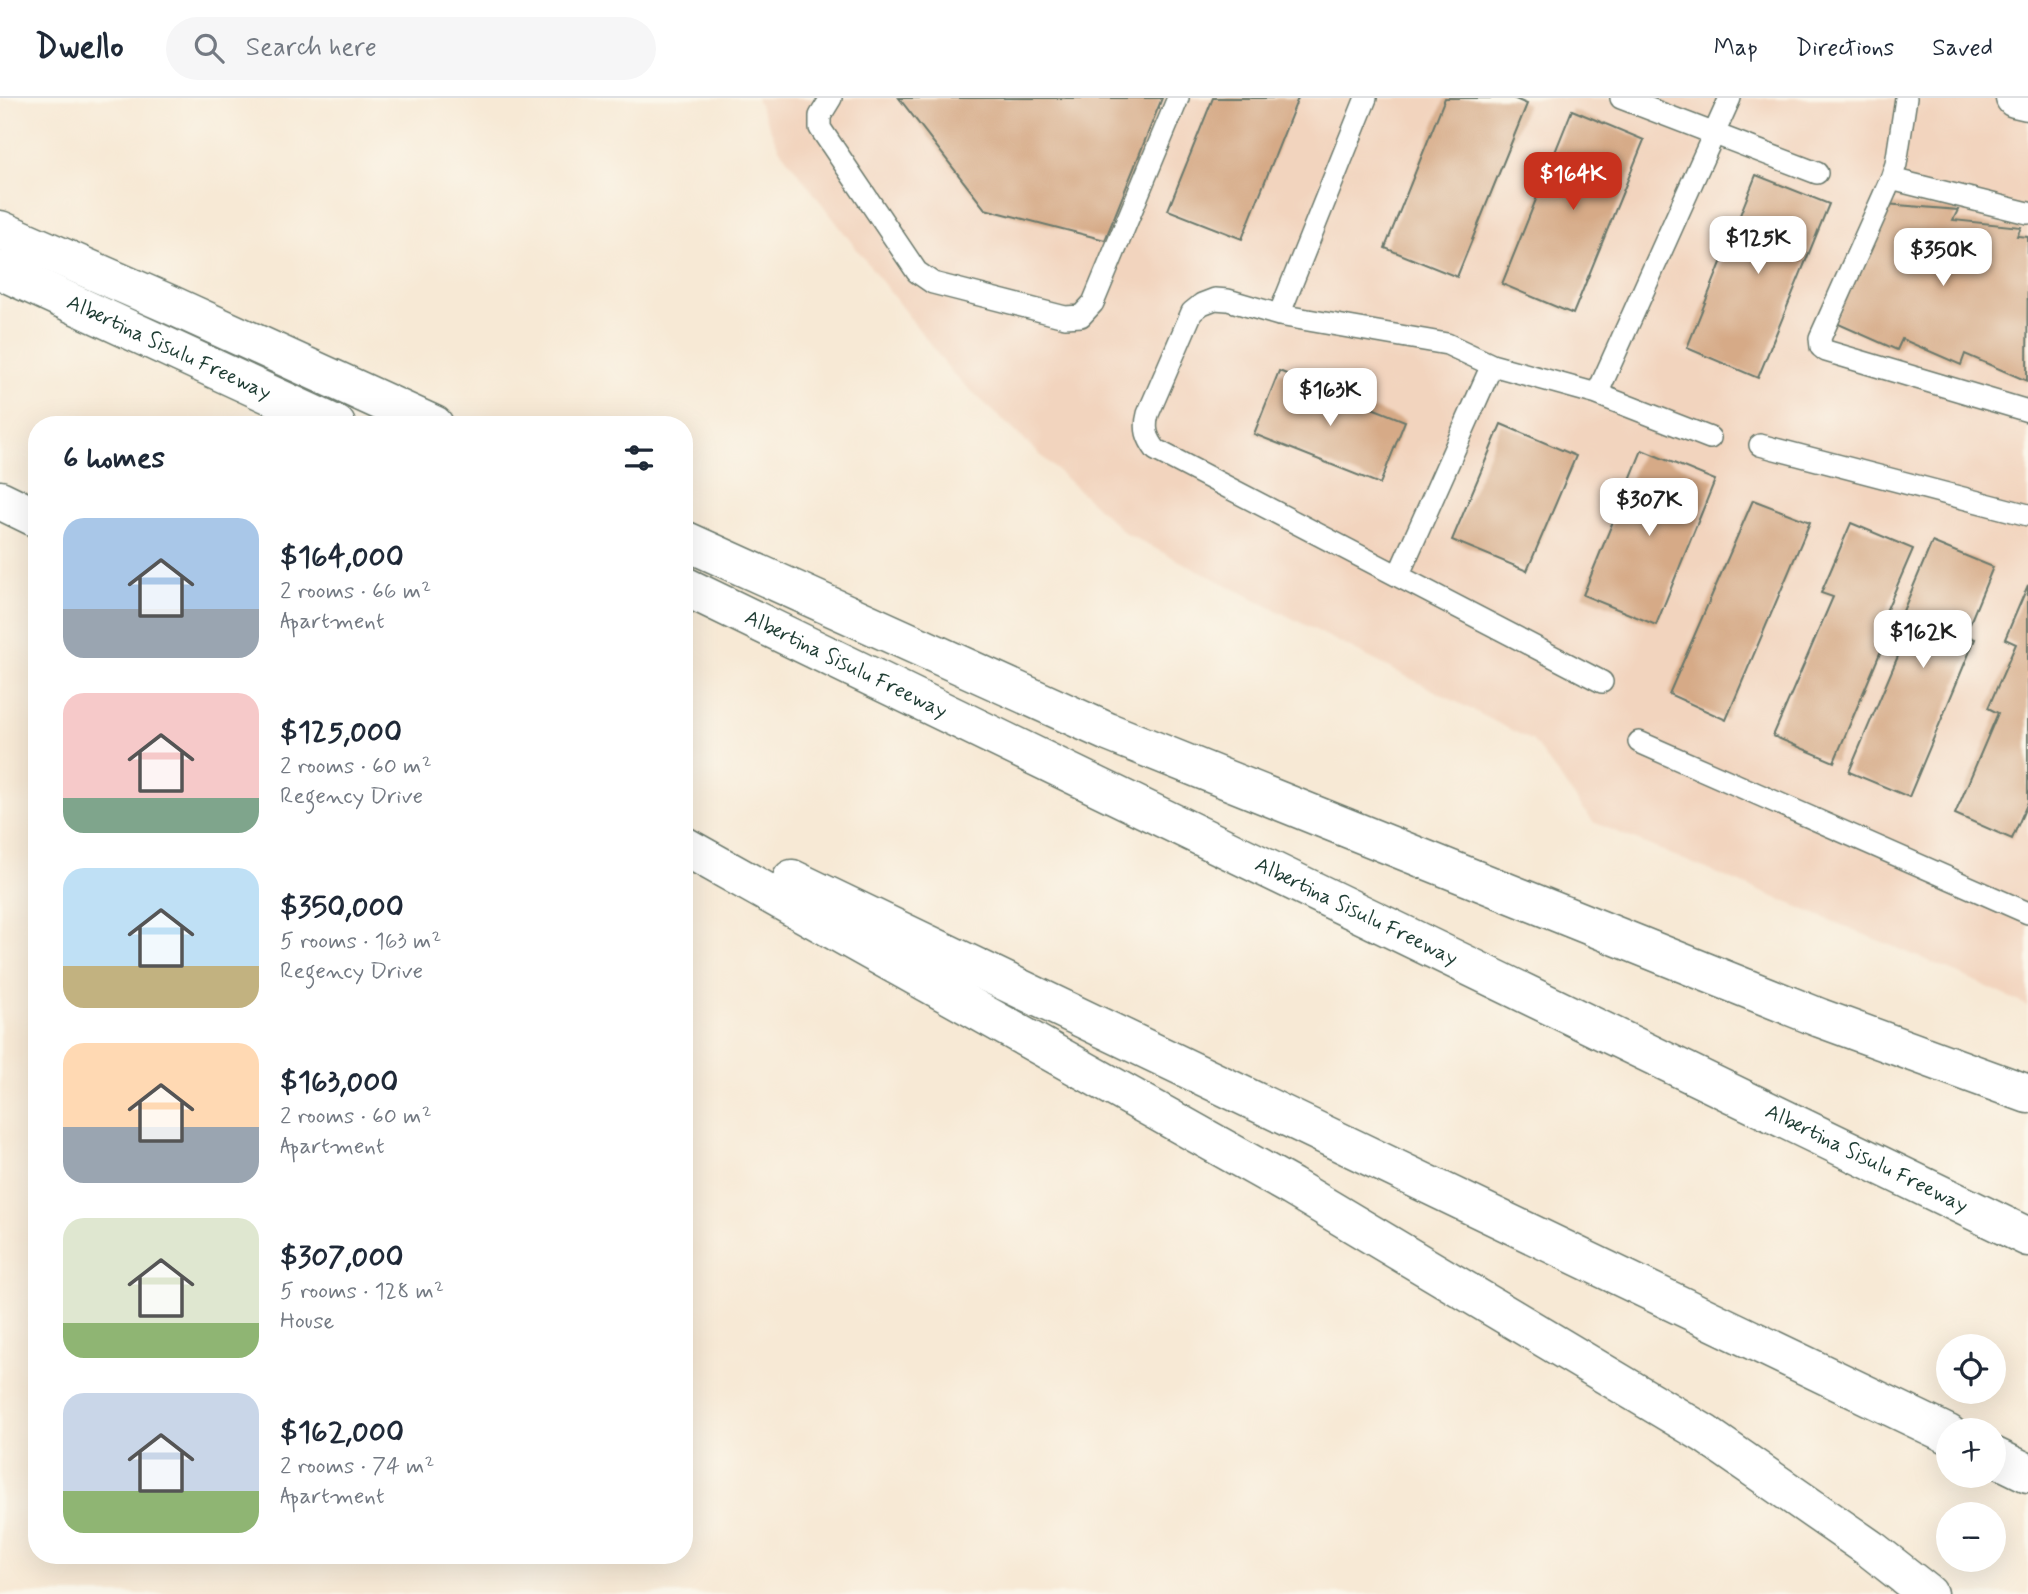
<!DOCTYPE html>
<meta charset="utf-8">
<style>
body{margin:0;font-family:Mynerve,sans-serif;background:#f6f6f7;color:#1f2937;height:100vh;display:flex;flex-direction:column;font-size:26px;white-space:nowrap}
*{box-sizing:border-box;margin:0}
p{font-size:23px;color:#747a83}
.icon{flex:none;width:38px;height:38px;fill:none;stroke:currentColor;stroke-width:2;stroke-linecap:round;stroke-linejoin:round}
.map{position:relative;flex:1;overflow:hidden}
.sheet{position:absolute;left:28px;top:318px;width:665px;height:1148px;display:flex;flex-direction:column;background:#fff;border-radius:28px;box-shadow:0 7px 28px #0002}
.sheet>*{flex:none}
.fabs{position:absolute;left:1936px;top:1236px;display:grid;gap:14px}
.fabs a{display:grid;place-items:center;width:70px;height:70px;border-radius:50%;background:#fff;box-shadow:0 7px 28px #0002;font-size:35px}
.price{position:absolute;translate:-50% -60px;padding:0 16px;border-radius:14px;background:#fff;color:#222;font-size:23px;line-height:46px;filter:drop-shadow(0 2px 4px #0008)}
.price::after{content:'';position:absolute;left:50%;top:42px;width:21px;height:16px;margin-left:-10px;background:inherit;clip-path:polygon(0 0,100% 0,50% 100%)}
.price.active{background:#c8321e;color:#fff}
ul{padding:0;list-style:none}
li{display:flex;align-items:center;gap:21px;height:175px;padding:0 35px}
li span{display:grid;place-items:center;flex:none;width:196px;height:140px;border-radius:21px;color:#555}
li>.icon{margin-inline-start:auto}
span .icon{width:84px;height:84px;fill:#fffc;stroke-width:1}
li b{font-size:30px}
h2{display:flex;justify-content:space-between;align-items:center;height:84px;padding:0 35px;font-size:30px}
header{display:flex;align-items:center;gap:42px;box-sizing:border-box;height:98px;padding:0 35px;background:#fff;border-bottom:2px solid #e0e1e3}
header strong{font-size:33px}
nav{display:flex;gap:38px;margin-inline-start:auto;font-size:24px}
.search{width:490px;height:63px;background:#f6f6f7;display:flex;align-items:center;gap:18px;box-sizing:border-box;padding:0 24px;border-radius:38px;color:#747a83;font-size:26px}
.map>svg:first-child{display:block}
</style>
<header>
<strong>Dwello</strong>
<div class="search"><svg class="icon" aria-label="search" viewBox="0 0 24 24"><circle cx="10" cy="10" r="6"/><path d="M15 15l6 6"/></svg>Search here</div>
<nav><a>Map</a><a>Directions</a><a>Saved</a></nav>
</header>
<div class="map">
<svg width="2028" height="1496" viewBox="0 0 2028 1496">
<rect width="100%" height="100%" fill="#fbf7ec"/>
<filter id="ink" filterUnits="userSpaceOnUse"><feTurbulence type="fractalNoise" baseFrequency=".0143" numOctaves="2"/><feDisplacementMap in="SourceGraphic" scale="14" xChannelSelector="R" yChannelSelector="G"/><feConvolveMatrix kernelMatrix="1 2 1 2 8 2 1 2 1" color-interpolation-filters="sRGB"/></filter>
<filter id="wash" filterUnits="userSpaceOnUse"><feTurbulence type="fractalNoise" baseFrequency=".00686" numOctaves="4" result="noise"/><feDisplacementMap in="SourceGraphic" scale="28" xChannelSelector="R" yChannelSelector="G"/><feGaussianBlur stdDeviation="1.57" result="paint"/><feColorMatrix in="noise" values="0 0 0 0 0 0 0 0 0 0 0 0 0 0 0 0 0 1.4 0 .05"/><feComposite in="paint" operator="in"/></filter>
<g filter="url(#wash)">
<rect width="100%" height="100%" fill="#f7e9d5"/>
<path fill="#f2d4be" d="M756,0H2028V908L1962,877L1593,724L1533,643L1125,435L953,276L779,50Z"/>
<g id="blocks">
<path fill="#d6aa87" d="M899,0H1162L1105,142L985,111Z
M1213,0H1298L1242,141L1168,112Z
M1445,0H1513L1527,6L1457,179L1385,150Z
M1572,12L1644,42L1573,216L1502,186Z
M1756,77L1829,106L1758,280L1687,250Z
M1885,106L1958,112L1953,122L2021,129L2017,138L2028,139L2027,283L1965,256L1961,267L1902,241L1897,252L1834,224Z
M1279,273L1405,323L1380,386L1254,336Z
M1501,326L1576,358L1527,473L1452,442Z
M1642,352L1715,382L1656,527L1583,497Z
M1753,402L1810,424L1726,622L1669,596Z
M1851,425L1913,451L1884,518L1894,522L1834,664L1773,638L1833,499L1821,495Z
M1932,444L1993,469L1965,537L1975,541L1909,699L1849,674L1915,518L1903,513Z
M2028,487V704L2012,741L1955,716L1998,615L1988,610L2016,546L2005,541Z"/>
</g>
</g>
<g filter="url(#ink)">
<use href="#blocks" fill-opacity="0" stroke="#6b796c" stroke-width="2"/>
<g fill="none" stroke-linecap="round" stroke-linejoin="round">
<g stroke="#6b796c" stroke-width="24">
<path id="service" d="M831,0L820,18V30L917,174L933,185L1065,219L1081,218L1093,205L1178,0
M1621,0L1817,75
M1906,0L1896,66L1891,81L1820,240L1821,249L1826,253L2028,313
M1891,81L2028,115
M1279,217L1366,0
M1597,296L1730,0
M1760,347L2028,417
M1398,478L1492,267
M1602,584L1156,352C1147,340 1144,331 1148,316L1192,214L1202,206L1215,201L1228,202L1279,217L1447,246L1492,267L1597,296L1710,340
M1639,644L2028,815"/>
</g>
<g stroke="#6b796c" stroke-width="41">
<path id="minor" d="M2015,0L2028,3"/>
</g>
<g stroke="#6b796c" stroke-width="41">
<g id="motorway">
<path d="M0,132L169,206L434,327"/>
<path id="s1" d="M0,172L336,327"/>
<path d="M0,402L37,420"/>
<path d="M684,442L1108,634L1820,920L2028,996"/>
<path id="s2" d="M684,488L2028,1139"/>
<path d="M684,748L1292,1089L1705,1336L1872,1452L1928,1496"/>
<path d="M792,781L1948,1336"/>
<path d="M1993,1358L2028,1375"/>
</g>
</g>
<use href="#service" stroke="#fff" stroke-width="21"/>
<use href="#minor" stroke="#fff" stroke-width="38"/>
<use href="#motorway" stroke="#fff" stroke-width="38"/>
</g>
</g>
<g text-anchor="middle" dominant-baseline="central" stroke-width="5" stroke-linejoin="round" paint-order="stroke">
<g font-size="21" fill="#1f3d34" stroke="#fbf7ec">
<text stroke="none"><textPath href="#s1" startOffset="186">Albertina Sisulu Freeway</textPath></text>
<text stroke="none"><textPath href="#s2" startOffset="180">Albertina Sisulu Freeway</textPath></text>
<text stroke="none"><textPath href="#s2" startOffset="747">Albertina Sisulu Freeway</textPath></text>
<text stroke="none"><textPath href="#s2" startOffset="1314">Albertina Sisulu Freeway</textPath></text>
</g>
</g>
</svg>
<div class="fabs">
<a><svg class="icon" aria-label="locate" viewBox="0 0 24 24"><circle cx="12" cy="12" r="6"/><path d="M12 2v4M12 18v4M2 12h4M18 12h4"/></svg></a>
<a>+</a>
<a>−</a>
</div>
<b class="price active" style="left:1573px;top:114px">$164K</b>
<b class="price" style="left:1758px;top:178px">$125K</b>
<b class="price" style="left:1943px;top:190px">$350K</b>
<b class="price" style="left:1330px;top:330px">$163K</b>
<b class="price" style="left:1649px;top:440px">$307K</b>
<b class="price" style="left:1923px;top:572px">$162K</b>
<section class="sheet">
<h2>6 homes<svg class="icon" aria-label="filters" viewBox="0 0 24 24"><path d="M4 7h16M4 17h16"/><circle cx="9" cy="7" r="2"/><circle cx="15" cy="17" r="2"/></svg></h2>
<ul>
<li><span style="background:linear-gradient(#a9c7e8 65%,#9aa5b1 0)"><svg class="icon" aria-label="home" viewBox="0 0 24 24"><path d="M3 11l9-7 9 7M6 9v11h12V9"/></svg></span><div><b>$164,000</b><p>2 rooms · 66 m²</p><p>Apartment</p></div></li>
<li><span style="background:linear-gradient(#f6c9c9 75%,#7fa58c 0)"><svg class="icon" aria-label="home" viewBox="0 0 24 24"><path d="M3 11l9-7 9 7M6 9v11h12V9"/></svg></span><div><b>$125,000</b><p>2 rooms · 60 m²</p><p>Regency Drive</p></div></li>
<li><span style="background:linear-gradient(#bfe0f5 70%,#c2b280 0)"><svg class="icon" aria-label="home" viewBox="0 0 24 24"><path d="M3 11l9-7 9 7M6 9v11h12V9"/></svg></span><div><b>$350,000</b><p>5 rooms · 163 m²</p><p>Regency Drive</p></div></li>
<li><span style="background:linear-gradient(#ffd9b3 60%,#9aa5b1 0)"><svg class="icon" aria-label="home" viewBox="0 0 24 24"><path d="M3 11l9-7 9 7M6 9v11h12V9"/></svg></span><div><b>$163,000</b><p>2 rooms · 60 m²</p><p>Apartment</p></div></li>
<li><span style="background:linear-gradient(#dfe7d0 75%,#8fb573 0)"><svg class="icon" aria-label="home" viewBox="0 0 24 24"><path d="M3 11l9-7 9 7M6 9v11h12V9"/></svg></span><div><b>$307,000</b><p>5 rooms · 128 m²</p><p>House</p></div></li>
<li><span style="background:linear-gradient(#c9d6e8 70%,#8fb573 0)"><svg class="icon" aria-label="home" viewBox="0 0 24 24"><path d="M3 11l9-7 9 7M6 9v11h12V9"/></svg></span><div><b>$162,000</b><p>2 rooms · 74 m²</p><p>Apartment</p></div></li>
</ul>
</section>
</div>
